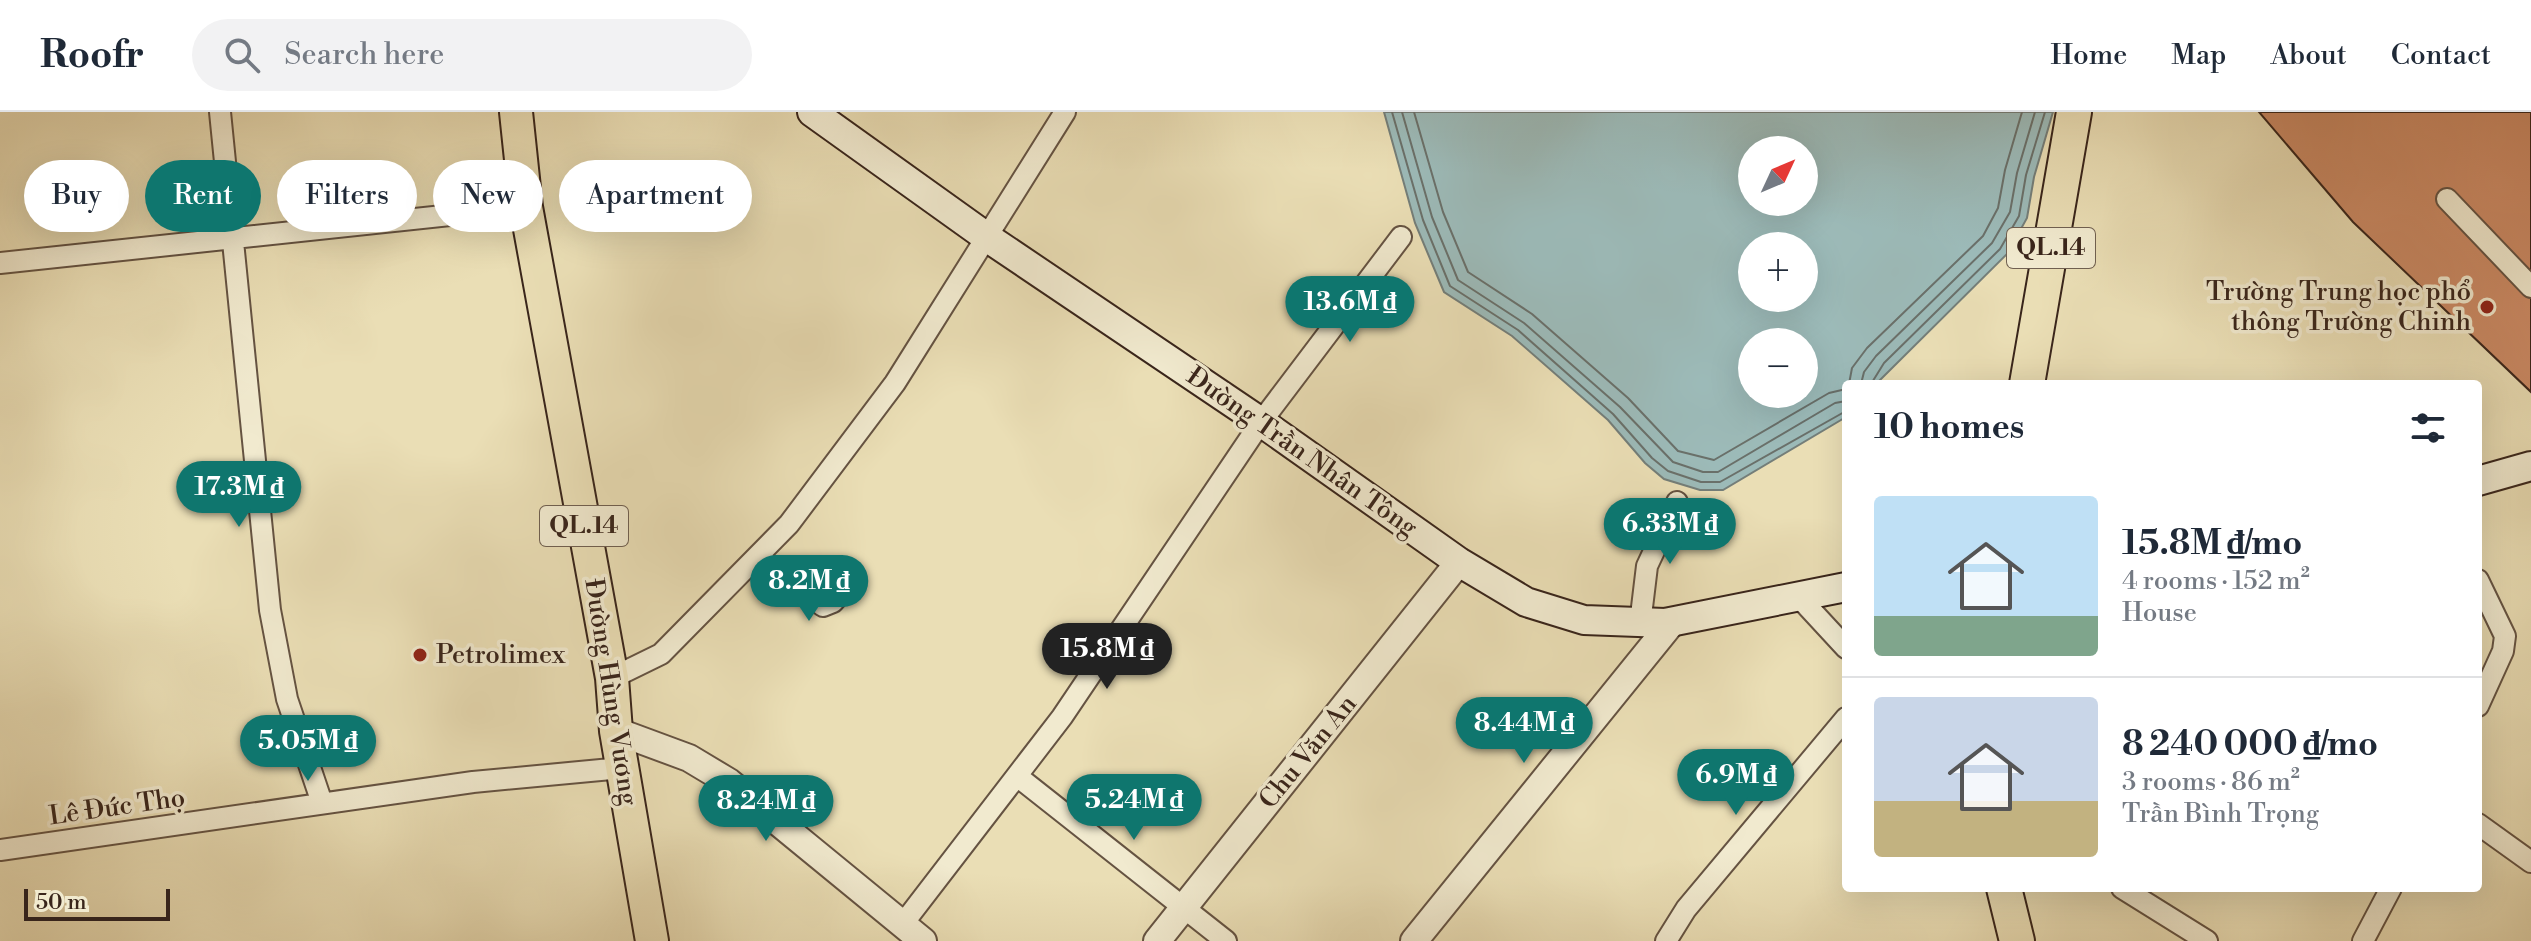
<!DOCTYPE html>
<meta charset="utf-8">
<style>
body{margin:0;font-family:"Libre Bodoni",serif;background:#f2f2f3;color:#1f2937;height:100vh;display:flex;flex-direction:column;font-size:30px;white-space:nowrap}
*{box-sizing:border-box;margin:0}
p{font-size:26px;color:#747a83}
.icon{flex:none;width:44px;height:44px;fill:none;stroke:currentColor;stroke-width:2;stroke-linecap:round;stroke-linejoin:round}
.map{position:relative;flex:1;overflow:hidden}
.drawer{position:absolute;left:1842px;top:268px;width:640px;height:512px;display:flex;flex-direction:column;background:#fff;border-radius:8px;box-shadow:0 8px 32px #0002}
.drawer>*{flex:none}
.hud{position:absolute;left:24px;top:48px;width:760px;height:72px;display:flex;gap:16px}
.needle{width:52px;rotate:46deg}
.fabs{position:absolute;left:1738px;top:24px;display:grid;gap:16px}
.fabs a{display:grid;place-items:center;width:80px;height:80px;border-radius:50%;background:#fff;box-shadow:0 8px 32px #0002;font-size:40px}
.scale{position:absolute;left:24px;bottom:20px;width:146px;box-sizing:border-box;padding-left:8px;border:4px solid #39251b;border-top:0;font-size:22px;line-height:28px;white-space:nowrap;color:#39251b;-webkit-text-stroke:6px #f1eacf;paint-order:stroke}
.price{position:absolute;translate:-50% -68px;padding:0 18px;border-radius:28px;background:#0f766e;color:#fff;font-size:26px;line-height:52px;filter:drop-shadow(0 2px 4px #0008)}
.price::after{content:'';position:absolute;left:50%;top:48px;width:24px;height:18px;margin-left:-12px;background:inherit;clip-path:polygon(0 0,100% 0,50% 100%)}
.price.current{background:#222;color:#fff}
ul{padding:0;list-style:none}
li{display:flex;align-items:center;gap:24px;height:200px;padding:0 32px}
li+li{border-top:2px solid #e0e1e3}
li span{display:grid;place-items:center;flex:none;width:224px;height:160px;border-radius:8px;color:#555}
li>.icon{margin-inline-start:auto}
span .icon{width:96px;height:96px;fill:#fffc;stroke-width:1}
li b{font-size:34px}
h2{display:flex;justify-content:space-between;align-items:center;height:96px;padding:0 32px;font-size:34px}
.chip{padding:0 28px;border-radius:36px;background:#fff;box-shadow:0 8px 32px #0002;font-size:28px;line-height:72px}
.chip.current{background:#0f766e;color:#fff}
header{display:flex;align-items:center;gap:48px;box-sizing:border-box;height:112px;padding:0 40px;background:#fff;border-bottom:2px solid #e0e1e3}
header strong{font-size:38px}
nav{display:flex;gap:44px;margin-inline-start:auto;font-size:28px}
.search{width:560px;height:72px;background:#f2f2f3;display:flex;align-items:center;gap:20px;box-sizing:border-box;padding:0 28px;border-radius:44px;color:#747a83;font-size:30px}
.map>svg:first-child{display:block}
</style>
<header>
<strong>Roofr</strong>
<div class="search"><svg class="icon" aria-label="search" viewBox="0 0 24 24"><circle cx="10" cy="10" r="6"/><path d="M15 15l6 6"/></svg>Search here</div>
<nav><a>Home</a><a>Map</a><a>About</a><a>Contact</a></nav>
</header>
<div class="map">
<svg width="2531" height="829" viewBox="0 0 2531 829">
<rect width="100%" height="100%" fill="#eadeb5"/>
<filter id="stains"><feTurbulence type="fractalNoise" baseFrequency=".0025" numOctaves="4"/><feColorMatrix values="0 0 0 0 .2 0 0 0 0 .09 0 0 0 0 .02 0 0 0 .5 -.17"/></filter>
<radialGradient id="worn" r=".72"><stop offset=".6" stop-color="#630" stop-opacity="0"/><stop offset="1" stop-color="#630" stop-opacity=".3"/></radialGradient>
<path fill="#9cbab8" stroke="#747e79" stroke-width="2" fill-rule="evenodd" d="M1384,0H2053L2034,65L2027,106L2007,142L1876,272H1846V305L1723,378H1700L1664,367L1645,351L1608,308L1512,224L1444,180L1415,111ZM1752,38H1804V90H1752ZM1752,134H1804V186H1752ZM1752,230H1804V282H1752Z"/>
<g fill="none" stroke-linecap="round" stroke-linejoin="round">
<path stroke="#6a706a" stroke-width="2" d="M1392,0L1423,108L1450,174L1518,218L1613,302L1652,346L1668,359L1701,370H1720L1846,299
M1402,0L1432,105L1458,168L1524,211L1620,295L1673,350L1703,360H1718L1835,291L1846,289
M1414,0L1443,100L1468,160L1532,202L1628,286L1678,339L1714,348L1829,281L1846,277
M1849,272L1852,256L1867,236L1983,124L1998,96L2005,58L2022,0
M1861,272L1864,260L1876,244L1992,131L2010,100L2017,61L2035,0
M1871,272L1884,251L2000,137L2019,104L2026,63L2045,0"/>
</g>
<path fill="#cb8a65" stroke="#39251b" stroke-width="2" d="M2259,0H2531V280L2353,110Z"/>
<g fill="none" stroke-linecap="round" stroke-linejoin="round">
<g stroke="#655342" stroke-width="24">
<path id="minor" d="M220,0L270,498L287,587L322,691
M2447,87L2531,175
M0,151L526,95
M758,445L823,494L833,490L855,465
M2478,468L2505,524L2503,539L2478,594
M1797,483L1846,536
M1640,512L1647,454L1677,390
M612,566L661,542L789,412L895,271L1065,0
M1017,664L1226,829
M2478,712L2531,750
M0,738L473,670L622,656
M2122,776L2207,829
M902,813L1062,605L1261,310L1401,125
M1666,829L1686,797L1846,606
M2363,829L2391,776"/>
</g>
<g stroke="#655342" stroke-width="30">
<path id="tertiary" d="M616,619L689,646L729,670L923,829
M1157,829L1459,450
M1414,829L1673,509"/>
</g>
<g stroke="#39251b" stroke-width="32">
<path id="secondary" d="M812,0L988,126L1261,310L1459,450L1526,490L1584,508L1665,511L1846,475
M2478,369L2531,354"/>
</g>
<g stroke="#39251b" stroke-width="36">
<path id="primary" d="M516,0L526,95L612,566L616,619L652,829"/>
</g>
<g stroke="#39251b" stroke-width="38">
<path id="trunk" d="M2027,272L2074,0
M2004,776L2017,829"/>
</g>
<use href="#minor" stroke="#f1eacf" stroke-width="20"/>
<use href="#tertiary" stroke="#f1eacf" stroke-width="26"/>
<use href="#secondary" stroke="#f1eacf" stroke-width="28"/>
<use href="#primary" stroke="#eadeb5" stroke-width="32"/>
<use href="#trunk" stroke="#eadeb5" stroke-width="34"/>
</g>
<g fill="#8f2418" stroke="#f1eacf" stroke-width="3">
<circle cx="2487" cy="195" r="8"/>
<circle cx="420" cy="543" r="8"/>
</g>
<g text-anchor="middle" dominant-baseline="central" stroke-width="7" stroke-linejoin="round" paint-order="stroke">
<g fill="#f1eacf" stroke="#706051" stroke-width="2">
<rect x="2007" y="116" width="88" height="40" rx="6"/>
<rect x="540" y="394" width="88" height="40" rx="6"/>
</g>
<g font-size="24" font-weight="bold" fill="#39251b">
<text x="2051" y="136">QL.14</text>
<text x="584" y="414">QL.14</text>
</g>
<g font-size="26" fill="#39251b" stroke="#f1eacf" text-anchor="end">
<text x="2471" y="180">Trường Trung học phổ<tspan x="2471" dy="30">thông Trường Chinh</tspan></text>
<text x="436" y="543" text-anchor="start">Petrolimex</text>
</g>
<g font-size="26" fill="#39251b" stroke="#f1eacf">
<text transform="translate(1302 340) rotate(35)">Đường Trần Nhân Tông</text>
<text transform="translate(611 580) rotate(81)">Đường Hùng Vương</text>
<text transform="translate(1308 640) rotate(-51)">Chu Văn An</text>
<text transform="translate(117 695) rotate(-8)">Lê Đức Thọ</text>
</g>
</g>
<rect width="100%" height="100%" filter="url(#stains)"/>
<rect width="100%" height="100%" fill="url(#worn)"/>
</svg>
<div class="fabs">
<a><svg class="needle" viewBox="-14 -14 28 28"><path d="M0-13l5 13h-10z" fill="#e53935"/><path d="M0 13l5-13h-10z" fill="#747a83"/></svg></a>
<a>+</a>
<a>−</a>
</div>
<div class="scale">50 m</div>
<b class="price" style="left:1350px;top:232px">13.6M ₫</b>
<b class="price" style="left:239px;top:417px">17.3M ₫</b>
<b class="price" style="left:1670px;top:454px">6.33M ₫</b>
<b class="price" style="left:809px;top:511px">8.2M ₫</b>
<b class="price current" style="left:1107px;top:579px">15.8M ₫</b>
<b class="price" style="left:1524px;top:653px">8.44M ₫</b>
<b class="price" style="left:308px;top:671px">5.05M ₫</b>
<b class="price" style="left:1736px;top:705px">6.9M ₫</b>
<b class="price" style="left:1134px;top:730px">5.24M ₫</b>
<b class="price" style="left:766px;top:731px">8.24M ₫</b>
<div class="hud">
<a class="chip">Buy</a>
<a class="chip current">Rent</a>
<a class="chip">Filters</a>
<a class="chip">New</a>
<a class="chip">Apartment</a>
</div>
<section class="drawer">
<h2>10 homes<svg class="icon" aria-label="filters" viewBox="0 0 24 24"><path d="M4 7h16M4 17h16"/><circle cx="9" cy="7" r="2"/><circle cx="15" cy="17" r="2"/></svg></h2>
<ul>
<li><span style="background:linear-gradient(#bfe0f5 75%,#7fa58c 0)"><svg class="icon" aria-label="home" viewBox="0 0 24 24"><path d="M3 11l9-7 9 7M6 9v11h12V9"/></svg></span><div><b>15.8M ₫/mo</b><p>4 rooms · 152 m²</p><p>House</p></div></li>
<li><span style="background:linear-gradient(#c9d6e8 65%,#c2b280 0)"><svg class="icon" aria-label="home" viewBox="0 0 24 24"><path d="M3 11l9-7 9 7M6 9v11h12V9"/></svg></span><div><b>8 240 000 ₫/mo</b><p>3 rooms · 86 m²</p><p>Trần Bình Trọng</p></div></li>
</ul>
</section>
</div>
